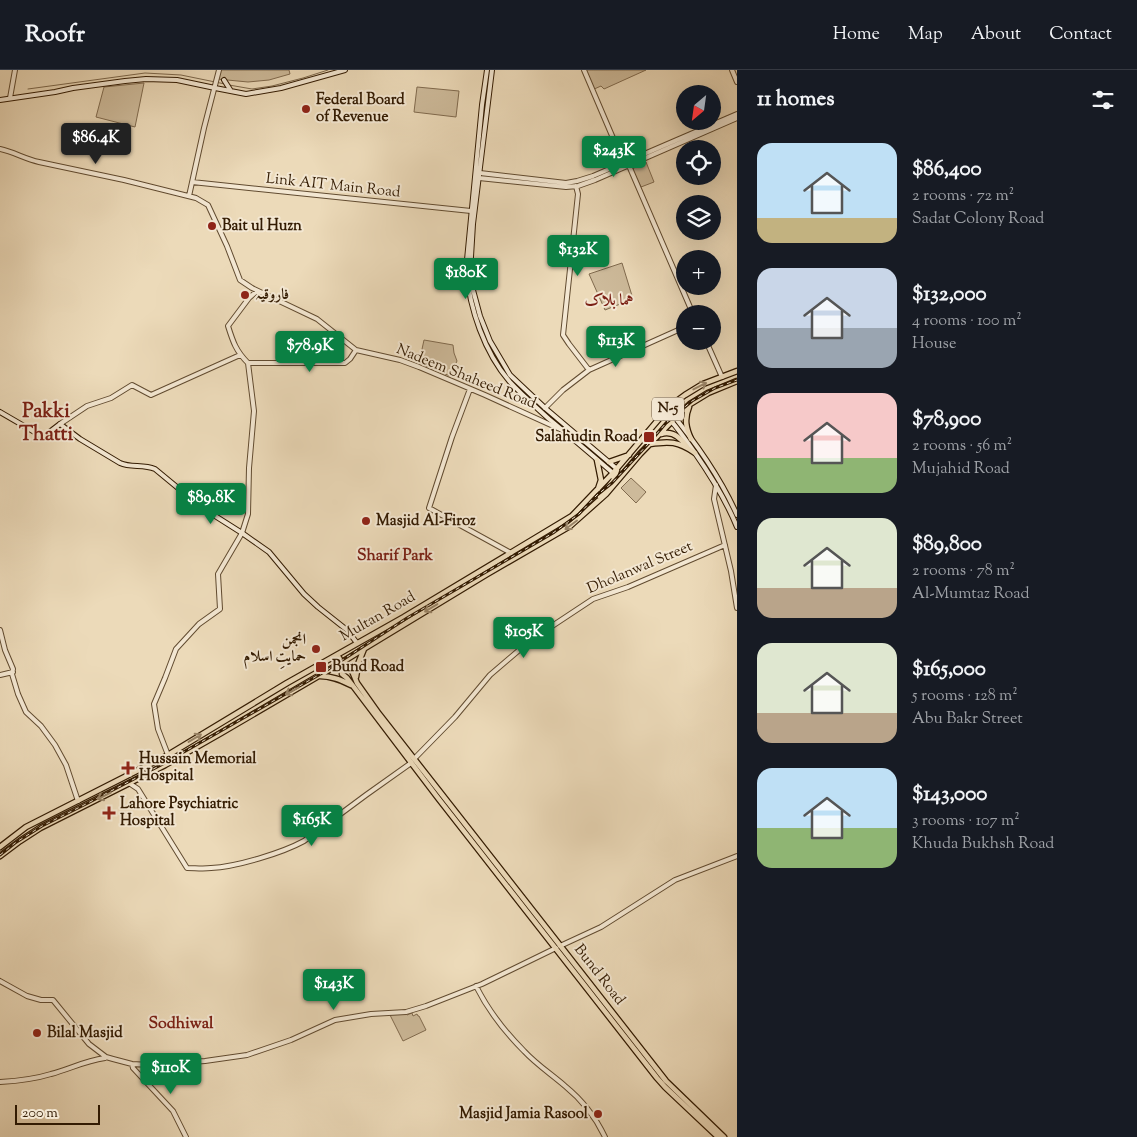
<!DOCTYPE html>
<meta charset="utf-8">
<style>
body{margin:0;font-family:"Sorts Mill Goudy",Amiri,serif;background:#242831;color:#f1f3f6;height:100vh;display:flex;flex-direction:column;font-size:19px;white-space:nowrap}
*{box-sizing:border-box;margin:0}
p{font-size:16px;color:#9ea1a6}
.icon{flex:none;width:28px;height:28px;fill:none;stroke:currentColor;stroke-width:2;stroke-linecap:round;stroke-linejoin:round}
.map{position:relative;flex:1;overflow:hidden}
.details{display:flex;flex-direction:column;background:#171b24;width:400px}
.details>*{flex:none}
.needle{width:32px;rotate:209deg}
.tools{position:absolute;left:676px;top:15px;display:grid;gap:10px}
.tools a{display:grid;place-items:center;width:45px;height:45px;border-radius:50%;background:#171b24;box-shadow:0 5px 20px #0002;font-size:25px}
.scale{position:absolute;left:15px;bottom:12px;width:85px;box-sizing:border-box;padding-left:5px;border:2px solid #331b02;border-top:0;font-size:14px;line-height:18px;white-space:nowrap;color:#331b02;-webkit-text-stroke:4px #f3e7d2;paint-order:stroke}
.price{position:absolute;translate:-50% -42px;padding:0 11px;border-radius:5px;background:#0b8043;color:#fff;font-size:16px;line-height:32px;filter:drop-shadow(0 1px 2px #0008)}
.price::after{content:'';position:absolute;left:50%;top:30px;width:15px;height:11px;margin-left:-8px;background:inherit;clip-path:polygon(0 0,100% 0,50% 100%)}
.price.on{background:#222;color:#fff}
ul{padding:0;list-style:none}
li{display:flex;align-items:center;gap:15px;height:125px;padding:0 20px}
li span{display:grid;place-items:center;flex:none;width:140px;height:100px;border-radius:15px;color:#555}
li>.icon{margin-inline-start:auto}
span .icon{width:60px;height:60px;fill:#fffc;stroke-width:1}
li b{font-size:21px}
h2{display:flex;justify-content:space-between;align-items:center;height:60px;padding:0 20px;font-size:21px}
header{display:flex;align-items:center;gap:30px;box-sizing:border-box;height:70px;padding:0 25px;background:#171b24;border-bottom:1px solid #363941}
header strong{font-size:24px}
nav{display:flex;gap:28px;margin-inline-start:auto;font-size:18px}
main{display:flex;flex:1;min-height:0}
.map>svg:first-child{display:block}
</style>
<header>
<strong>Roofr</strong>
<nav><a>Home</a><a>Map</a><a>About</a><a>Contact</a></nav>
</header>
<main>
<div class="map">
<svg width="737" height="1067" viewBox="0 0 737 1067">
<rect width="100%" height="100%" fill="#ecdab9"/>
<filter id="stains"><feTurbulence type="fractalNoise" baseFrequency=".004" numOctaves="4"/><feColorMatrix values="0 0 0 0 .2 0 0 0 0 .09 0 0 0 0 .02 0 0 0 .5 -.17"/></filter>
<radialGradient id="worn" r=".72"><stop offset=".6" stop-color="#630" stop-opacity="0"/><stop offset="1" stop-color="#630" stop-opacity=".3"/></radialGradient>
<path fill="#cdba9a" stroke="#806a4e" d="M219,0H289L290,4L269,10L248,12L217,9Z
M584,0H646L604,19L601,16L592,20Z
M144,13L135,57L96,47L104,17Z
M417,17L459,21L456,47L414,42Z
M646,92L654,112L641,117L632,99Z
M622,193L633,229L605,240L589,204Z
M424,270L453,275L454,283L457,291L450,306L419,293Z
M631,408L646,422L636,433L621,418Z
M406,942L407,945L412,943L413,946L417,944L418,946H419L426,960L403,971L389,943Z"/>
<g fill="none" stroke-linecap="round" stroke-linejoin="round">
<path stroke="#7c674b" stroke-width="1" d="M229,15L252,19L272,16L303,8L328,0
M28,19L145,3L181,5L225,14"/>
<g stroke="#614b30" stroke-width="6">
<path id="tertiary" d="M584,0L613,68L623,90L630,98L693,244
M732,0L737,12
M10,28L15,0
M0,79C14,82 25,89 39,92L124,110L196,128L208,135L227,176L240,210L252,218L317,249L356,280L400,290L419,297L485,325L562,360
M480,103L566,113L577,111L593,106L737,44
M479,108L566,117L578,116L595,110L737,48
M192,112L471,141
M576,116L578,124L563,265L569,274L589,300
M189,126L204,58L219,0
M706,271L722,307
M248,293H345L350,289L356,280
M470,319L452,367L429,438L511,483
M545,338L563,320L589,300L685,257
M60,354L87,336L111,328L132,315L151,325L240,285
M716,415L714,429L731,501L737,538
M0,560L5,580L13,599L12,604L18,624L26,642L41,656L55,675L66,695L78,731
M0,605L13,602
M168,685L158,659L154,634L165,608L176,579L199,554L220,539L218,504L242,463L248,444L249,398L254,341L248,293C236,281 233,272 228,256L249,228L257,221
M414,689L455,647L490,605L531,570L593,529L628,517L725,475
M129,713L138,719L187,798C195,798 203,799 211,798C236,797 282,783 304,771L366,725L411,693
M560,876L601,857L675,810L737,786
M0,911L27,926L41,930H53L89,974L106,987L113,989L132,994L150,995L205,991L247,985L291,970L335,950L371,944L406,942L426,936L482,914L556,878
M476,916C488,940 505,962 524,981C536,994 551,1004 565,1016C581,1029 596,1048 605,1067
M132,994L133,998L173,1041L186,1067
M0,1012C17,1011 35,1009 51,1004C70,999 84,991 105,988L106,987"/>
</g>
<g stroke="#331b02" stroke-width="6">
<path id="secondary" d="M487,0L482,35L466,200C470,239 484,282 510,312C522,325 536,337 549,349C571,367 592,385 613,403
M492,0L473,154L470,203L473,220L480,246L490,271L510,305L545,338L617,399
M224,10L231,21
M0,30L55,22L73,18L125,11L146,9L177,10L215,18L246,24L281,18L345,0
M668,339C693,369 721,409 737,445
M0,342L43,367L60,354L80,369L120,393C131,398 143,394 155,399L201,437L242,463L269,482L304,524L318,537L347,560L357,573
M664,343C676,355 685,369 695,383C711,406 726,430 737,457"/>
</g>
<g stroke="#331b02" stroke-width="7">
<path id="primary" d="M689,337C684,349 686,358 691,369
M661,364C673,360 681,368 687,377
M650,374C669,371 678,371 695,383
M597,390L601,410L598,419
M609,392L629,385
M600,427L613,411L617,400
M337,585L345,597L351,599L352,601L357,613L379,644L666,1011L724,1067
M335,587L342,598V604L347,608L438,728L657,1008L665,1017L718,1067
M320,606C332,606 341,610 351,615
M356,607L358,594L364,579
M0,777L26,757L168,685L287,613L404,547L572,446L613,403L664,343L674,333L685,325L703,314L737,301
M0,786L20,771L40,758L165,695L221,663L339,594L365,578L487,504L570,456L606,424L640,384L675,348L690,334L708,323L737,311"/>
</g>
<use href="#tertiary" stroke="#f3e7d2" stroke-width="4"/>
<use href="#secondary" stroke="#f3e7d2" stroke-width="4"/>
<use href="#primary" stroke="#ecdab9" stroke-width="4.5"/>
<g stroke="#331b02" stroke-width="3">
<path id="rail" d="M0,785L15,773L42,756L86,734L161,695L324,602L407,548L553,463L579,444L597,425L612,413L649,373L666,353L680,341L692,331L715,318L737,310"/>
</g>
<use href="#rail" stroke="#f3e7d2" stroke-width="1" stroke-dasharray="4" stroke-linecap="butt"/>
</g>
<defs><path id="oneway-shaft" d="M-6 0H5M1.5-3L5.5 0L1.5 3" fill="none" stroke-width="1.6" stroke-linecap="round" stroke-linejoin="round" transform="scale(1.25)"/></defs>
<g stroke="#998467">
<use href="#oneway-shaft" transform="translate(700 316) rotate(-27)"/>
<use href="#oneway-shaft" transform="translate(571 455) rotate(143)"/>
<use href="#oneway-shaft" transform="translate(431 538) rotate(149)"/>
<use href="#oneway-shaft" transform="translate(292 621) rotate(151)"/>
<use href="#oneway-shaft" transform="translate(195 668) rotate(-31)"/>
<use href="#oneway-shaft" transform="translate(104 726) rotate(153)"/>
</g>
<g fill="#8f2418" stroke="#f3e7d2" stroke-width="2">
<circle cx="306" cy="39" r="5"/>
<circle cx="212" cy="156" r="5"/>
<circle cx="245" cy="225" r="5"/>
<rect x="643" y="361" width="12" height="12" rx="2.5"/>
<circle cx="366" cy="451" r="5"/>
<circle cx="316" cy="579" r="5"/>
<rect x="315" y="591" width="12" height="12" rx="2.5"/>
<path d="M125.5 690.5h5v5h5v5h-5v5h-5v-5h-5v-5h5z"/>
<path d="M106.5 735.5h5v5h5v5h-5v5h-5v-5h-5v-5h5z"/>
<circle cx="37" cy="963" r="5"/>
<circle cx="598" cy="1044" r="5"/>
</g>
<g text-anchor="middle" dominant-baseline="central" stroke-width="4" stroke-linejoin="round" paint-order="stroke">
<rect fill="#f3e7d2" stroke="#6d5840" stroke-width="1" x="652" y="327.5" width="32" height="23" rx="4"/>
<g font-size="14" font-weight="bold" fill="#331b02">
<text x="668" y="339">N-5</text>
</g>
<g font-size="15" font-weight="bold" fill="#331b02" stroke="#f3e7d2" text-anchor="start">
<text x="316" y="30">Federal Board<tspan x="316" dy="17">of Revenue</tspan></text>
<text x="222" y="156">Bait ul Huzn</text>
<text x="255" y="225">فاروقیہ</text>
<text x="638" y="367" text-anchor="end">Salahudin Road</text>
<text x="376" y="451">Masjid Al-Firoz</text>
<text x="306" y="570" text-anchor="end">انجمن<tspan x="306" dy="17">حمایتِ اسلام</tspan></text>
<text x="332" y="597">Bund Road</text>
<text x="139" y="689">Hussain Memorial<tspan x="139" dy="17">Hospital</tspan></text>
<text x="120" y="734">Lahore Psychiatric<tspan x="120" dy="17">Hospital</tspan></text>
<text x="47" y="963">Bilal Masjid</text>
<text x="588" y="1044" text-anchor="end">Masjid Jamia Rasool</text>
</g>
<g font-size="15" fill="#331b02" stroke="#f3e7d2">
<text transform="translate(333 116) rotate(6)">Link AIT Main Road</text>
<text transform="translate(466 307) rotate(22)">Nadeem Shaheed Road</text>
<text transform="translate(640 498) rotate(-23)">Dholanwal Street</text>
<text transform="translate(378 547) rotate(-30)">Multan Road</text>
<text transform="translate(599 905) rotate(52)">Bund Road</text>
</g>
<g font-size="16" font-weight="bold" fill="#7a1f14" stroke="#f3e7d2">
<text x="609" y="231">ہما بلاک</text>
<text x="395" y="486">Sharif Park</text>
<text x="181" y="954">Sodhiwal</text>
</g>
<g font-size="20" font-weight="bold" fill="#7a1f14" stroke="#f3e7d2">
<text x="46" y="342">Pakki<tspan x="46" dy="23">Thatti</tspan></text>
</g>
</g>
<rect width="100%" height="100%" filter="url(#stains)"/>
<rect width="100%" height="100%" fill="url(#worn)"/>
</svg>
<div class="tools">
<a><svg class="needle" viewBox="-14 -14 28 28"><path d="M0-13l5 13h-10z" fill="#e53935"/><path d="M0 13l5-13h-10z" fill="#9ea1a6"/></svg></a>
<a><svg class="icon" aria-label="locate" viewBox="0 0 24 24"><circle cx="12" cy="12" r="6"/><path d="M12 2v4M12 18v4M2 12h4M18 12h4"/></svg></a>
<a><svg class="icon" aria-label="layers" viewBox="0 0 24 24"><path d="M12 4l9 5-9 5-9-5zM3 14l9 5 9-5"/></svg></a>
<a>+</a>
<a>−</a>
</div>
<div class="scale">200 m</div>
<b class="price on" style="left:96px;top:95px">$86.4K</b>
<b class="price" style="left:614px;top:108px">$243K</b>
<b class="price" style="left:578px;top:207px">$132K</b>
<b class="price" style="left:466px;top:230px">$180K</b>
<b class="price" style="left:616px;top:298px">$113K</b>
<b class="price" style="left:310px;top:303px">$78.9K</b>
<b class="price" style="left:211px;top:455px">$89.8K</b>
<b class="price" style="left:524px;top:589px">$105K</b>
<b class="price" style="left:312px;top:777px">$165K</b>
<b class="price" style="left:334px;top:941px">$143K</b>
<b class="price" style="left:171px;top:1025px">$110K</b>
</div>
<section class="details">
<h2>11 homes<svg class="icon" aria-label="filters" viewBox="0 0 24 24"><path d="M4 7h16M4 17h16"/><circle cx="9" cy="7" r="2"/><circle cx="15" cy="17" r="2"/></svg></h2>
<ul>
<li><span style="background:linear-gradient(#bfe0f5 75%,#c2b280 0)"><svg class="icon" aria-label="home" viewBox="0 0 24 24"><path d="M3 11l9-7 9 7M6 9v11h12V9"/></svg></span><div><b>$86,400</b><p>2 rooms · 72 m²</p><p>Sadat Colony Road</p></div></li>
<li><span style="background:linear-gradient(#c9d6e8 60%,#9aa5b1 0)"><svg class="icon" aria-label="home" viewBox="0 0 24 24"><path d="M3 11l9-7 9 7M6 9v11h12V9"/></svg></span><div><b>$132,000</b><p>4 rooms · 100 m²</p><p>House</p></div></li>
<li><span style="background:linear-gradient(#f6c9c9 65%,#8fb573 0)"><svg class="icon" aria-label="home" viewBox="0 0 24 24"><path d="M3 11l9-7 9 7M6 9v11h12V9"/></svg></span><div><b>$78,900</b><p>2 rooms · 56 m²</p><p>Mujahid Road</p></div></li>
<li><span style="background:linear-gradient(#dfe7d0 70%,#b9a48a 0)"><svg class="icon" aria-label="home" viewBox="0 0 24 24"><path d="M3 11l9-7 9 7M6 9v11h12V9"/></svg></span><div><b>$89,800</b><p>2 rooms · 78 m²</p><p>Al-Mumtaz Road</p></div></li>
<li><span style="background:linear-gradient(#dfe7d0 70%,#b9a48a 0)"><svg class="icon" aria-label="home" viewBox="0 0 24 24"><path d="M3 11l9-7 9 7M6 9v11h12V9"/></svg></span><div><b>$165,000</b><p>5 rooms · 128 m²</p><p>Abu Bakr Street</p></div></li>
<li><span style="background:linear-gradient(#bfe0f5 60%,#8fb573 0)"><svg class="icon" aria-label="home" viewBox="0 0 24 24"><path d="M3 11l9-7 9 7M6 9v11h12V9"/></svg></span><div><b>$143,000</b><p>3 rooms · 107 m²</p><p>Khuda Bukhsh Road</p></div></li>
</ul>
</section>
</main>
